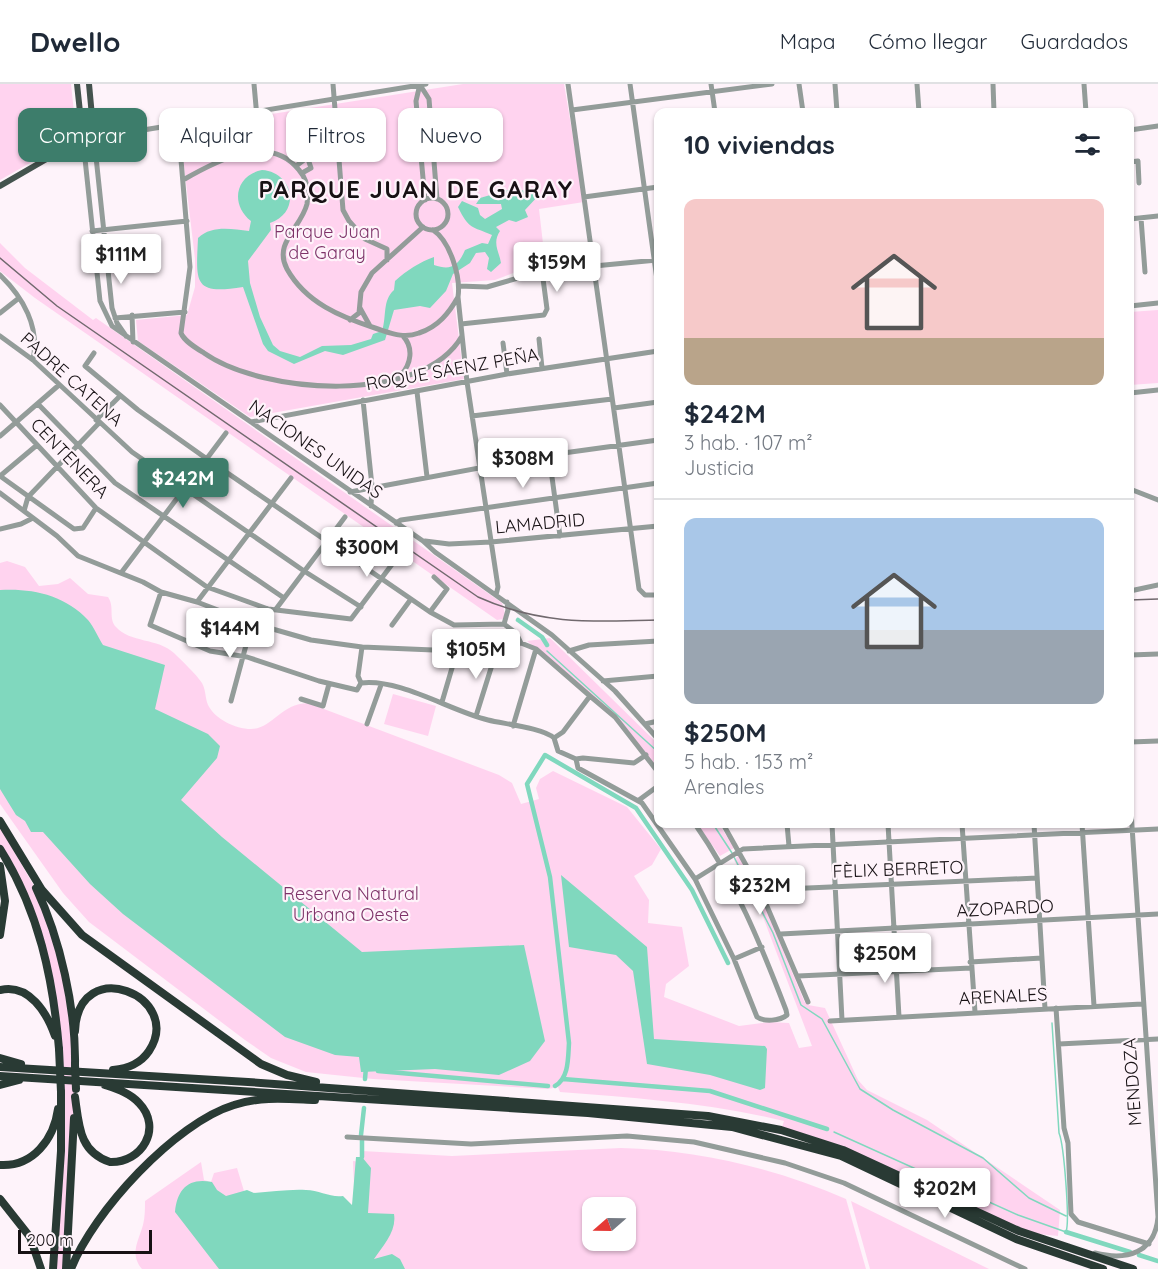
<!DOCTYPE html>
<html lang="es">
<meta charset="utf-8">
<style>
body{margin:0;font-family:Quicksand,sans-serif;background:#f6f6f7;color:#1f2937;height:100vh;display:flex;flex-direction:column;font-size:22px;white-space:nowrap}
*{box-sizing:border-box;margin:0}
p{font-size:20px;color:#747a83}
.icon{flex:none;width:33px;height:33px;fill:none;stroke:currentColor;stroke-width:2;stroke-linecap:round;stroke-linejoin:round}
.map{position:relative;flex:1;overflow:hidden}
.details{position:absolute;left:654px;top:24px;width:480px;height:720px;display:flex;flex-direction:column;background:#fff;border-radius:12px;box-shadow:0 2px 4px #0004}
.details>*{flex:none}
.hud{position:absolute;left:18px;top:24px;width:546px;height:54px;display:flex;gap:12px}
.needle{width:39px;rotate:250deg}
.buttons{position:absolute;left:582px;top:1113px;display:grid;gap:12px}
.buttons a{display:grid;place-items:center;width:54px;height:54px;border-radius:12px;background:#fff;box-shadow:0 2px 4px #0004;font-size:30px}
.scale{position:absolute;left:18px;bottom:15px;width:134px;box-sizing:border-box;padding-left:6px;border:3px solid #171114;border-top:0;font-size:16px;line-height:21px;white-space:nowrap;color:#171114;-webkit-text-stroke:4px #fef3fa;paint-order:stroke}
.price{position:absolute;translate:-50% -51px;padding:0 14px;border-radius:6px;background:#fff;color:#222;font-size:20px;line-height:39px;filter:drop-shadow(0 2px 3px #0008)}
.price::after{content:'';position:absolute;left:50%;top:36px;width:18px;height:14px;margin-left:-9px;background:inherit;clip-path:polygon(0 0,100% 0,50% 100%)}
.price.selected{background:#3d7d6b;color:#fff}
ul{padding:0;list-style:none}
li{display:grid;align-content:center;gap:12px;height:318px;padding:0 30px}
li+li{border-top:2px solid #e0e1e3}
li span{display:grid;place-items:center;height:186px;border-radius:12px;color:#555}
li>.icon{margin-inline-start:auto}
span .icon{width:108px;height:108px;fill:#fffc;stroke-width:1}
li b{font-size:26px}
h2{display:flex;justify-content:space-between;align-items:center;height:72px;padding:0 30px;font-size:26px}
.chip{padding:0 21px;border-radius:12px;background:#fff;box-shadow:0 2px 4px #0004;font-size:21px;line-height:54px}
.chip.selected{background:#3d7d6b;color:#fff}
header{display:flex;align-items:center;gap:36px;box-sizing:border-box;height:84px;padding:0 30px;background:#fff;border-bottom:2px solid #e0e1e3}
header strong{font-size:28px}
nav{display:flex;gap:33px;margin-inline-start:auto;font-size:21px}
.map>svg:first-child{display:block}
</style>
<header>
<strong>Dwello</strong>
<nav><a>Mapa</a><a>Cómo llegar</a><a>Guardados</a></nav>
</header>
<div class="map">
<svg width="1158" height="1185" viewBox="0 0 1158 1185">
<rect width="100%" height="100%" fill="#fef3fa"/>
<path fill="#ffd3ef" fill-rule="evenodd" d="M0,0H71L76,47L74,54L0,96Z
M463,0H564L584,118L539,125L545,177L495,196L452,199L464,295L250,333L138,257L136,236L187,231L195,203V175L180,48L183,44Z
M0,159L25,184L93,236L96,234L502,519L505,530L503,535L497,536L35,214L0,187Z
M1158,226V299L1130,301V228Z
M7,477L25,483L39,502L58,500L70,494L88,510L108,513C115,523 108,535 116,543C130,559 158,554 174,569C183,578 195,589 202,599C206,606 205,614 208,621C215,635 235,645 251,645C272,645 280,620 308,619L499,691L512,699L521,720L539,715L536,704L540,695L553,687L627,723L661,765L652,781L634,792L649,816L648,839L682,843L689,882L666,900L664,913L739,942L769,938L789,939L799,964L812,962L763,833L734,776L739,771L762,815L804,917L808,921L825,924L858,996L867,1006L927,1036L1060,1126L1058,1152L1029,1149L782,1043L784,1037C710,1019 636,1014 560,1008L558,1003L548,1005L373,995L306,988L271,974L245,956L89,838L63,809L0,720V479Z
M550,554L658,660V685L617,632L527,557Z
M393,610L436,622L428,652L384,640Z
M697,740H719L734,764L720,772Z
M0,743L42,816L67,909L76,1005L66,1185H53L61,1067L59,965L41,855L0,765Z
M621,1064C697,1066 776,1084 846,1115L866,1185H404L375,1177L302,1185C324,1164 347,1146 354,1114C355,1110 353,1085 353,1077L362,1078V1067L452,1072ZM592,1124H626V1156H592Z
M201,1078L204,1096L211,1098L214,1089L237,1084L244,1107L240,1112V1185H142C129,1170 139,1156 143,1141C145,1133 145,1125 145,1117Z
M851,1117L989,1185H870Z"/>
<path fill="#80d8be" d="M262,86C293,88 302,128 270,139L271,146L248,177L250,199L260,233L273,261L280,267L300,273L322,262L351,261L371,255L373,250L382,247C387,232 382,217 394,206L395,197C407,186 420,178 434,173V181C451,187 458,182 465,166L482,159L488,160L492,151C472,142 469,146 458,123L462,117L478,124L480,131L485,135L502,125L501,120H476L480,114L514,104L539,111L525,126L528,133L516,138L509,136L496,143L500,147C492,159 499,167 501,179L491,188L487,185L489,174L485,168L476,169L470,179L453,190L446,207L430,224L420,222L394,226L385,256L343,271L325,267L294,280L268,267L263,260L243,203C193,211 196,199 198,154C212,141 231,145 249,147L251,137C230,121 235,91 262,86Z
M0,506C32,504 65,511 88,536C94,543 98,553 103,561L165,581L155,625L208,650L220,662L217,674L181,716L222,753L362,868L524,861L545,957L530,977L499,991L435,985L361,988L359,973L335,971L285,953L123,830L90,800L43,748H31L25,737L16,731L0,705Z
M561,791L647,863L654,955L765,962L767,965L765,1004L760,1006L710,991L647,980L633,887L616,871L569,863Z
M356,1073H362L371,1084L368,1129L394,1130C397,1147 383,1162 374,1175L392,1170L400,1175L405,1185H219L175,1128C177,1105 189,1093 212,1098L217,1106L226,1112L247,1106L254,1109C271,1108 289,1105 306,1106C319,1106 331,1114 343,1112L352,1121Z"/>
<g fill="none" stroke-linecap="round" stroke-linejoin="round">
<path stroke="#80d8be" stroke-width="1.5" d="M547,567L658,668
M713,740L732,769
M734,773L773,849L801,921L822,935L860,1005L893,1026L983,1074L1029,1114L1066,1132
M834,1048L1018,1131L1066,1148C1070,1137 1064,1061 1059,1049L1052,939"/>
<path stroke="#80d8be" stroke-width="4.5" d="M518,536L542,553L547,561
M378,987L548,1002
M365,995L366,983
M563,995L710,1007L827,1045
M555,1002C569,994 568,974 569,959L550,793L527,700L545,671L636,724L692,806L728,879
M361,1051L364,1024
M362,1056V1073
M1066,1148L1130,1168
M1139,1171L1158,1177"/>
<path stroke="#939c99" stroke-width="5" d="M254,0L260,67
M333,0L343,126L349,137L365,155L387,165V176
M420,0L416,17L425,116
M568,0L639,505L645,511H658
M630,0L658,203
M711,0L715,28
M799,0L803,28
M835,0L837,28
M917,0L919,28
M993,0L994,28
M1084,0L1086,28
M420,1L429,15L437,115
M572,26L772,0
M178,40L190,183L181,249C184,257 196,264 204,269C262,310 422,322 462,252
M1130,46L1158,42
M83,56L100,217L112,242L423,457L435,468L552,551L615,607L658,655
M1130,78L1138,77L1139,99
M296,82L316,67L339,63
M302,89L311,84L307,72
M183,96C216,77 269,48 299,86C307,95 309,107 307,120C301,144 273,159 287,185C306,219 341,233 375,244C391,249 403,255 419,249C438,243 449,229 458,213
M584,113L658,103
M416 130a16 16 0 1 1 32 0a16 16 0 1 1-32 0Z
M1141,134L1145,188
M1130,135L1158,132
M433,146C450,157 461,193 458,213L467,298L498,503L496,511
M92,147L187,137
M0,191C23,213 40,243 33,276
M459,202L487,203L542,187L657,176
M1130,222L1158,219
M360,224L370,242
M0,229L19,214
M132,231L133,258
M115,234L185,228
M350,236L359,229L361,208L372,189L423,143
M461,240L544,231L547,225L542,187
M0,252L33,276L132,368L304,487L361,523
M126,252L117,239L112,224L94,54L426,0
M539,255L542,284
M503,259L507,290
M94,269L85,282L138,326L207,375L430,528L454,541L504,540
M401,291C411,280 414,264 403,252
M417,308L427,393
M1130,309L1158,306
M363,316L372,402L371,422
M38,320L115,399L284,514
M0,321L96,424L207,503L268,525L351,535L399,471
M614,324L658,318
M472,332L612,315
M96,336L120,312
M251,338L507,290L658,267
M0,352L59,301
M549,371L560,452
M0,392L74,445L83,444L96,424
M0,392L37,361
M1130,405L1158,416
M350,408L549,371L658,356
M0,409L57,452L78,472L143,498L161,508L197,518L252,539L311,556L362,563L457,567L497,565L521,559
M24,427L28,413L99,339
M396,439L401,436L658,399
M0,445L21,440L31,435
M425,457L449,460L491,458L658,442
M121,489L226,349
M1130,507L1158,501
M161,508L150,541L210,567L247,573L319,597L357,606L361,599L358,592L362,563
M197,518L291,394
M276,525L345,433
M430,528L447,505L434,493
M504,540L516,549L521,559
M504,540L508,526L507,518
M257,541L268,525
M392,541L411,515
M521,559L536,565L590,612
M569,567L589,561L658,557
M1130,571L1158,570
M603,597L658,592
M361,599C399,594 451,627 488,636C504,640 543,644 554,654
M301,615L323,622L329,600
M231,617L252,539
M442,618L457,567
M476,632L497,565
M367,640L381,601
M645,640L658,637
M513,642L536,565
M554,654L558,667L576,675L578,684L642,719L695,795L734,875L757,933C764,938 780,937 787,931L786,926C761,861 735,797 695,740
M554,654L563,648L590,612L615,633L658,688
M1130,658L1158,657
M576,675L583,674L634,679L646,671
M639,716L658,702
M723,740L760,806L808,918
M787,740L789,762
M832,740L842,936
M888,740L899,933
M962,740L975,928
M1034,740L1045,925
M1082,740L1094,922
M695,795L743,765L1158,745
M760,806L1037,794
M781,850L1158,830
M734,875L762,863
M970,878L1042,874
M798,892L971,884
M1056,924L1064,1044L1068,1059L1071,1130L1078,1138L1149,1160
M830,937L1142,920
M1059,960L1158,955
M347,1053L471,1060L627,1052L694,1058L785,1079L844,1099L1025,1185
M1095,1169C1127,1177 1155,1169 1158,1133L1130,712"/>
<path stroke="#44534e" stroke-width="6" d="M77,0L83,56
M0,102L69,62L94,54L89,0"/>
<path stroke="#293a34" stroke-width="8" d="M0,737L42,806L82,851L261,980L287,991L316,998
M0,765C39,827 53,894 59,965
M0,782L5,817L0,851
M36,804C60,854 76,925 75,981
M0,906C29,899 47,929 55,952
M75,947C78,869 185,912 149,967C141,979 127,985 113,986
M0,974L21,980
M0,983L248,998L708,1032L781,1046L843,1066L1019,1147L1133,1185
M0,992L588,1029L732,1043L841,1072L1016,1155L1103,1185
M0,1001L19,996
M75,1013C79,1041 79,1068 110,1078C142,1079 163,1044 139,1019C130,1009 117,1005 105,1001
M0,1081C33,1083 54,1055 58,1025
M0,1115L30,1153L41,1185
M53,1185L61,1067V1008
M66,1185L74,1034
M71,1185C93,1128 175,1039 234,1021C261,1012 288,1015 315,1016"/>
<path stroke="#71696e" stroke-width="1.5" d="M0,174L57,222L478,513C540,541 592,538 658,536
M1130,516L1158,515"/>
<path stroke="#293a34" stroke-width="8" d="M59,965L61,1008
M75,981L76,1005"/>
</g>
<g text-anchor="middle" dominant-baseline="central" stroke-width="4.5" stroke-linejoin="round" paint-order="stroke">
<g font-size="18" fill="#7e3369" stroke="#fef3fa">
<text x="327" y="147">Parque Juan<tspan x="327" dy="21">de Garay</tspan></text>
<text x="351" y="809">Reserva Natural<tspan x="351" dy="21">Urbana Oeste</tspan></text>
</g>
<g font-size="18" fill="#171114" stroke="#fef3fa">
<text transform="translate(452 285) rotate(-10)">ROQUE SÁENZ PEÑA</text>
<text transform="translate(72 295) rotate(42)">PADRE CATENA</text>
<text transform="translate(316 365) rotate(35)">NACIONES UNIDAS</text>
<text transform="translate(70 374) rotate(46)">CENTENERA</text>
<text transform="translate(540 439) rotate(-5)">LAMADRID</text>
<text transform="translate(898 785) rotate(-2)">FÈLIX BERRETO</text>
<text transform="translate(1005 824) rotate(-3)">AZOPARDO</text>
<text transform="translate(1003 912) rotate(-3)">ARENALES</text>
<text transform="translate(1132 998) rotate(-94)">MENDOZA</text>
</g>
<g font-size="24" font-weight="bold" letter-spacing="1.5" fill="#171114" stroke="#fef3fa">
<text x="416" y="105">PARQUE JUAN DE GARAY</text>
</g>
</g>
</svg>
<div class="buttons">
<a><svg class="needle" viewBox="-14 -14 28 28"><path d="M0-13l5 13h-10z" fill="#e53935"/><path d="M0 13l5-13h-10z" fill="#747a83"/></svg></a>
</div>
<div class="scale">200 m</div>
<b class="price" style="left:121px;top:201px">$111M</b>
<b class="price" style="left:557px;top:209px">$159M</b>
<b class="price" style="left:523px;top:405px">$308M</b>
<b class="price selected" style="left:183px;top:425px">$242M</b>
<b class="price" style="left:367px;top:494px">$300M</b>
<b class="price" style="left:230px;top:575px">$144M</b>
<b class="price" style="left:476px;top:596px">$105M</b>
<b class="price" style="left:760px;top:832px">$232M</b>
<b class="price" style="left:885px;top:900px">$250M</b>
<b class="price" style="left:945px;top:1135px">$202M</b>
<div class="hud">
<a class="chip selected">Comprar</a>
<a class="chip">Alquilar</a>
<a class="chip">Filtros</a>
<a class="chip">Nuevo</a>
</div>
<section class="details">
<h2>10 viviendas<svg class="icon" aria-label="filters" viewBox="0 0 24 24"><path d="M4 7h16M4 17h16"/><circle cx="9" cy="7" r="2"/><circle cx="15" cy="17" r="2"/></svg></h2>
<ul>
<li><span style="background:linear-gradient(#f6c9c9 75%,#b9a48a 0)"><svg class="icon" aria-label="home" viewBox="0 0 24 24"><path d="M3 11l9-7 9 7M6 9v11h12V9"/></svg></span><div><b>$242M</b><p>3 hab. · 107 m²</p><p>Justicia</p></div></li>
<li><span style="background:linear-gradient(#a9c7e8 60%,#9aa5b1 0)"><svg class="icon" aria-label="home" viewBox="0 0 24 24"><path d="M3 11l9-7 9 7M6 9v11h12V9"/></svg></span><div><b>$250M</b><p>5 hab. · 153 m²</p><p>Arenales</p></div></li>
</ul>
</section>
</div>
